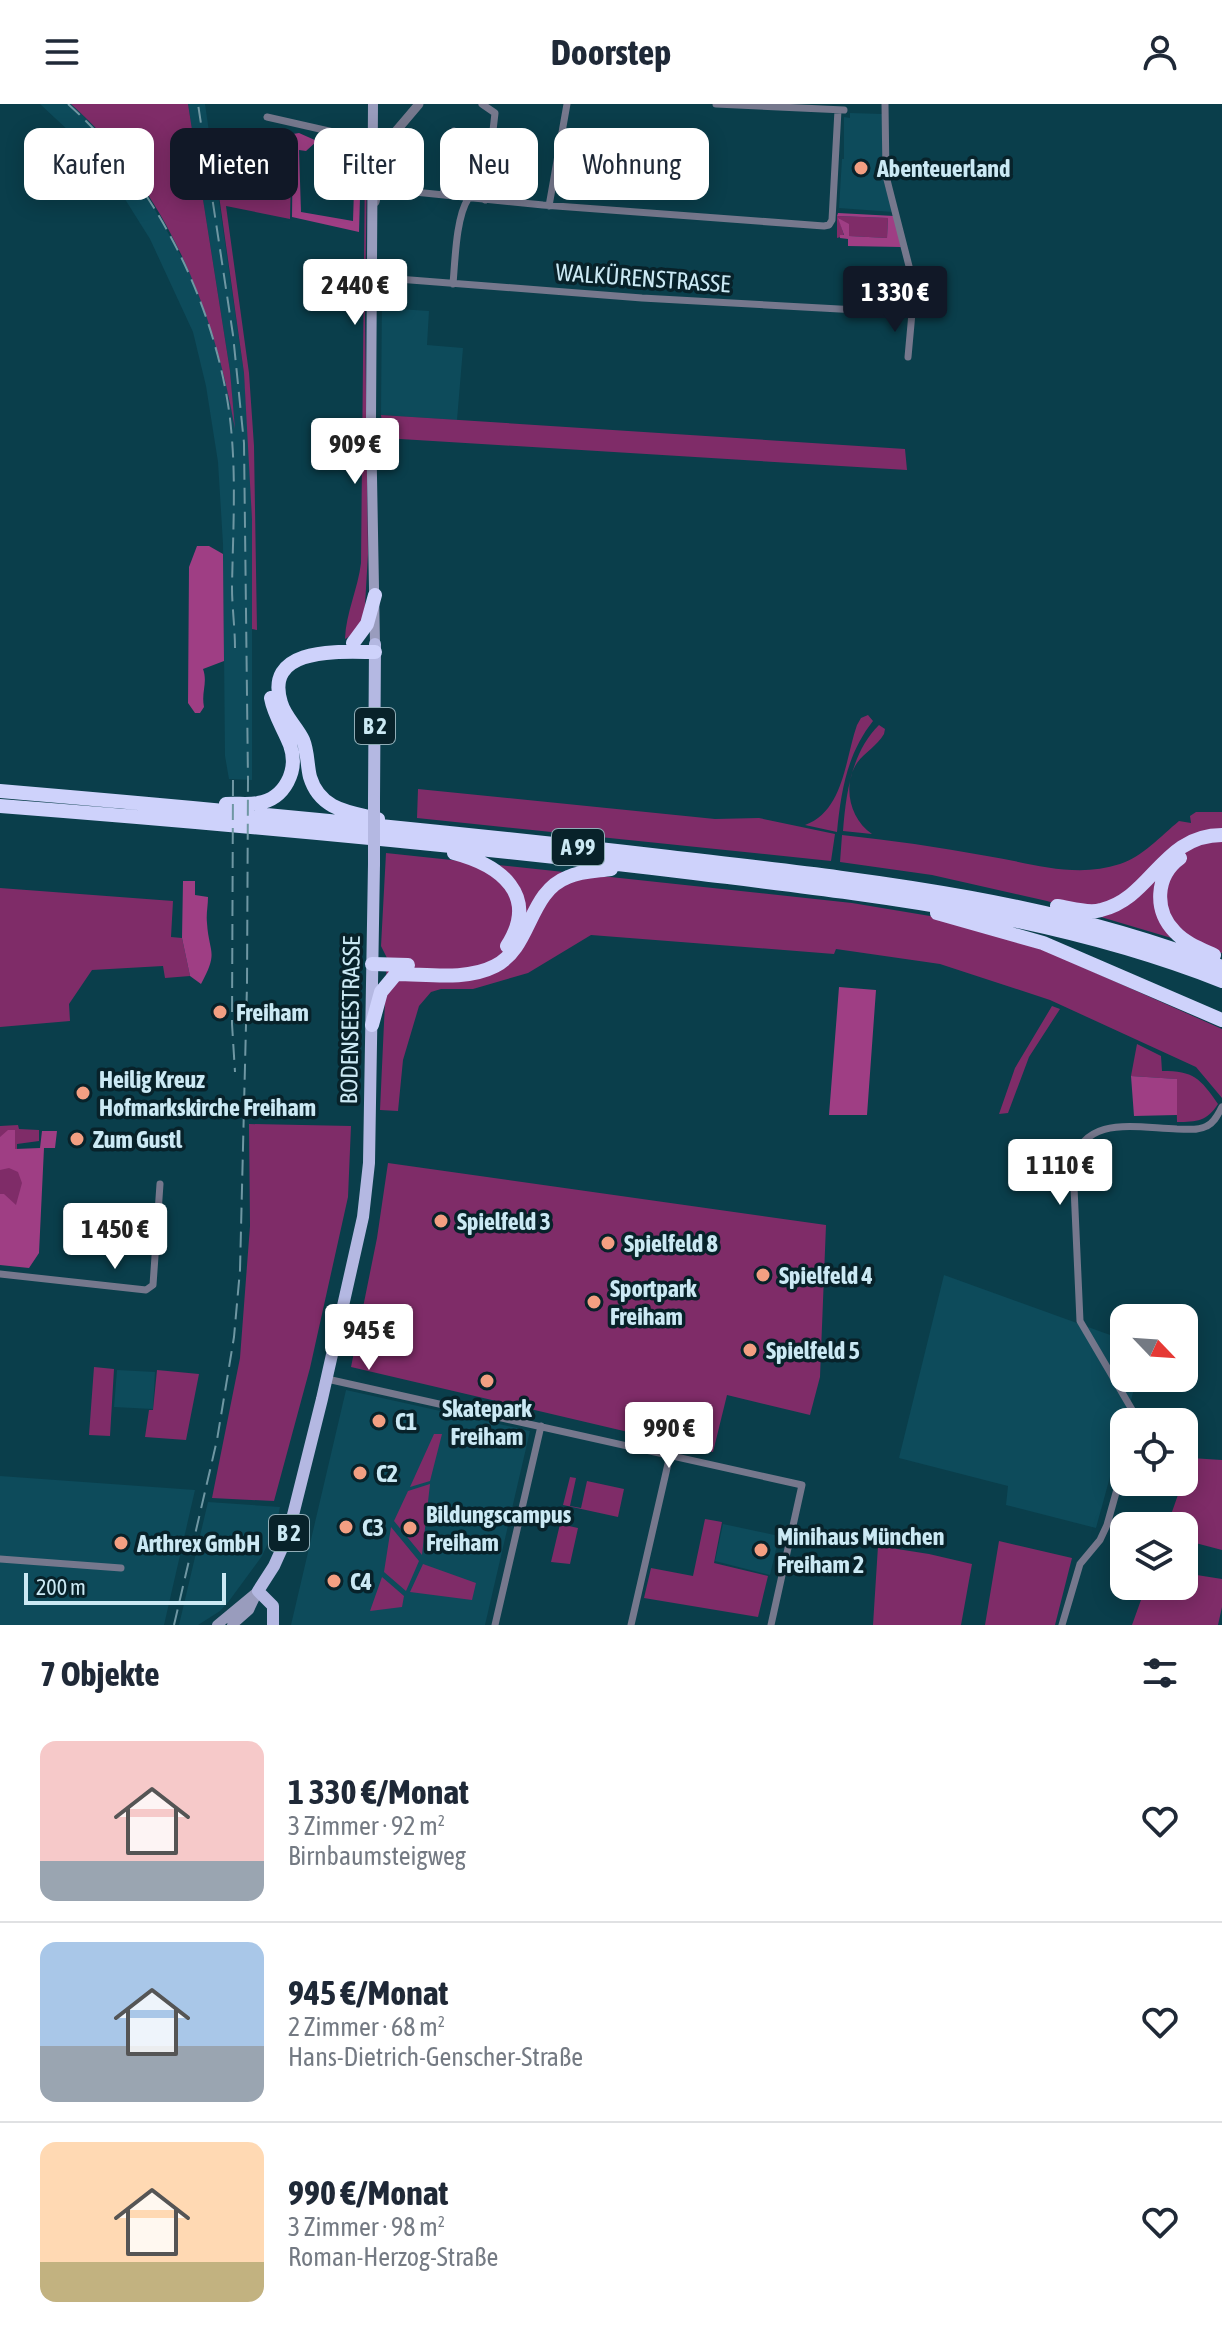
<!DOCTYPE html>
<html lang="de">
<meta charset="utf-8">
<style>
body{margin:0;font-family:"Asap Condensed",sans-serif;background:#f2f2f3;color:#1f2937;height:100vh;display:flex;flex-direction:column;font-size:30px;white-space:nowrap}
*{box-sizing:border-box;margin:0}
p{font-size:26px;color:#747a83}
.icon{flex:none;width:44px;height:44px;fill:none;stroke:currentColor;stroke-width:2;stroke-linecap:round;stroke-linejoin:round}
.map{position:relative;height:1521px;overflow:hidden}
.details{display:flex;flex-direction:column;background:#fff;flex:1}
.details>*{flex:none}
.banner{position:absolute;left:24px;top:24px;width:800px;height:72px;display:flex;gap:16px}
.needle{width:52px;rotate:115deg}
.fabs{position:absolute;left:1110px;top:1200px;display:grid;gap:16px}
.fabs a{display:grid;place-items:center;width:88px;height:88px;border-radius:16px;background:#fff;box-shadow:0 4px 20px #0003;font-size:40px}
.scale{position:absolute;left:24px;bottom:20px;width:202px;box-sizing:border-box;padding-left:8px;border:4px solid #cbe9f4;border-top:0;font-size:22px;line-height:28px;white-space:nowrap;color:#cbe9f4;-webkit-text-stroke:6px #08222a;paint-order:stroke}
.price{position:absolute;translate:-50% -68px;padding:0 18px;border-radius:8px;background:#fff;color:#222;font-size:26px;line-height:52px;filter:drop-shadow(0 2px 4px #0008)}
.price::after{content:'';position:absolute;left:50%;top:48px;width:24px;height:18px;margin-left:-12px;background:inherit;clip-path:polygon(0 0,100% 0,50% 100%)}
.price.selected{background:#111827;color:#fff}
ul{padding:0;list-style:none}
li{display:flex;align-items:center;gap:24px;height:200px;padding:0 40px}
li+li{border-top:2px solid #e0e1e3}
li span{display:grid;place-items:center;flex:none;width:224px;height:160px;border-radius:16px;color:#555}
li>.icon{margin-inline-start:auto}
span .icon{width:96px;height:96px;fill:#fffc;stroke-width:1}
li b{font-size:34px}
h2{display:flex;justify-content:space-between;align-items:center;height:96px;padding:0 40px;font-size:34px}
.chip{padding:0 28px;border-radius:16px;background:#fff;box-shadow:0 4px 20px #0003;font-size:28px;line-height:72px}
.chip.selected{background:#111827;color:#fff}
header{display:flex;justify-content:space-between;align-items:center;height:104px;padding:0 40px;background:#fff;font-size:36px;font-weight:700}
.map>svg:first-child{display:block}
</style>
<header><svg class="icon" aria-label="menu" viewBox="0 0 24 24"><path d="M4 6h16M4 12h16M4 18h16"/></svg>Doorstep<svg class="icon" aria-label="person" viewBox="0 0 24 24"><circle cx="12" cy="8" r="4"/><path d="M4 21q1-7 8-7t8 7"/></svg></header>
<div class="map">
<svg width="1222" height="1521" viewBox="0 0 1222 1521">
<rect width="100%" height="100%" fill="#0a3e4b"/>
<path fill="#0d4b5b" d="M40,0H71L101,29L136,72L189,166L216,236L233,311L230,267L188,0H205L244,269L249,339L252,416V676L229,675L225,652L223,440L218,358L206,282L193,228L150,135L118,84L85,42Z
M850,9L882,10V72L893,108L839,104L842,55H844V13L850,14Z
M382,188L399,205L429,207L427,241L463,244L457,316L381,311Z
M944,1171L1124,1236V1274H1137L1096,1424L1006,1401L1008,1382L899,1354Z
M117,1266L155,1268L153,1305L114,1303Z
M346,1286L530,1327L485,1521H291Z
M0,1372L195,1386L164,1521H0Z
M208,1398L280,1403L276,1422L262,1452L229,1497L220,1507L198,1521H179Z
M723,1420L779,1432L770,1471L715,1457Z"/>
<path fill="#7f2c68" d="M71,0H188L230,267L235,325C214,204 165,84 71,0Z
M272,29L292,33L290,115L226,102L249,269L254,342L257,526L252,525V416L244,269L213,49L234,53L236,46Z
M365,56H367L365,210L368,450L364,518L352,531L345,535C346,508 358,485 361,459Z
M837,112L888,114L887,134L848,132L839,114L844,132L837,134Z
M381,311L905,345L907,366L384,334Z
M868,611L873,617C847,650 841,687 837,728L805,721C844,707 845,655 857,621L861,614Z
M879,621L885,625L884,630C877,642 865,648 857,659C842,682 850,715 872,730L843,727C846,690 851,649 879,621Z
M418,685L715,715L759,714L835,730L831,757L417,714Z
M1196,708H1222V849L1047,797L932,771L840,758L842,731C890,736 939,743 987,752C1032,759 1075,775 1120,760C1142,753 1161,732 1179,717L1191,719L1190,712Z
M386,749L852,799L942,814L1015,833L1222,925V994L1196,963L1050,896L940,860L836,845L834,850L591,831L528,869L473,885H441L431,888L419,902L403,956L398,1007L380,1006L387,854L381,842Z
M0,784L173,797L171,833L182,834L190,872L165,874L163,862L92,866L69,900L70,917L0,923Z
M1052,902L1060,905L1029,953L1008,1009L999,1010L1015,964Z
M1137,940L1161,952L1162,967C1194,967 1200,974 1218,1000C1207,1017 1197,1018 1177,1018L1176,975L1131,972Z
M249,1020L351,1022L348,1093L310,1264L274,1397L212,1394L240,1254L250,1122Z
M18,1021L19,1025L39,1026V1037L17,1040V1046L36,1119H0V1022Z
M388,1059L826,1121L820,1273L810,1311L727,1291L713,1348L351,1263L377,1134Z
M94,1263L114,1265L110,1332L89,1331Z
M157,1266L199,1270L186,1336L145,1333L149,1306H153Z
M434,1330H442L430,1377L410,1383Z
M1191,1354L1222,1356V1446L1184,1436V1422H1167Z
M570,1373L576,1374L570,1402L581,1404L587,1377L624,1385L618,1413L563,1401Z
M430,1380L422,1451L394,1417L408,1387Z
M705,1415L722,1418L714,1459L768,1472L758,1513L644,1494L651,1464L693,1472Z
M560,1420L578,1424L570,1460L551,1458Z
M391,1423L419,1457L406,1487L384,1468Z
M999,1437L1072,1454L1055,1521H985Z
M878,1442L929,1450L972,1460L961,1521H873Z
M423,1460L476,1479L472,1496L410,1488Z
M1184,1469L1222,1475V1503L1218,1521H1132L1146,1482H1184Z
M382,1473L404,1492L402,1503L370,1507Z"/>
<path fill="#9f3e84" d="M299,29L317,37L306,47L299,46L301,108L353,117L355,55L322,50L327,43L357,51L361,58L359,128L292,113L293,30Z
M838,109L894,112L901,143L848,142V135L840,134V131H844L838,114L849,120V132L887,134L888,114L837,112Z
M197,442H209L223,450L224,557L203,565C208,579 201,588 204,603L200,609H195L188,599L189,463Z
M183,777H195V791L208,793C208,802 206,810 207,819C209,850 219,847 201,880L190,872L182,834Z
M839,883L876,886L867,1011H829Z
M1131,972L1177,975V1011L1134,1012Z
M8,1026H15V1045L40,1044L42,1027H57L55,1044H44L39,1149L29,1164L0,1161V1090H4L16,1101L22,1079L18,1068L9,1064L0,1066V1033Z"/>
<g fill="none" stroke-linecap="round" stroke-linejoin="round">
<path stroke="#76788d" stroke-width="7" d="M482,0L495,9L485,96
M716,0L844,6
M885,0L886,72L910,166L912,209L908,253
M267,13L373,37
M395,86L543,101L824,122L829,121L832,116L838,6
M443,91L454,27
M549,102L567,0
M372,173L642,194L912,209
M453,180C455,158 456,113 468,95
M0,1170L146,1186L153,1181L160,1080
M327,1275L802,1381L771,1521
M1134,1318V1309L1080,1217L1073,1061C1083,1010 1137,1024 1177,1025C1187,1025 1198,1027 1207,1022C1215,1018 1218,1010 1222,1003
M0,1455L121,1464
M495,1521L541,1322
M631,1521L670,1351
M1062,1521L1080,1460L1100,1436L1107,1421L1124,1360"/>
<path stroke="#76788d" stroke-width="9" d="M373,37L391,33L419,0
M375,98L385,55L396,29"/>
<path stroke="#999cbd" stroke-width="10" d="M373,0L371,317L375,540
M217,1521L258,1487
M232,1521L249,1506L257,1489"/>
<path stroke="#b4b8e2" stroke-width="12" d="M374,696L375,540
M273,1521V1502L258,1487L274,1462L288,1431L322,1295L363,1113L369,1059L374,760"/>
<path stroke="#ced2fb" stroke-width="14" d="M353,539L367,520L375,491
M375,548C343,548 263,541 281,599C285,613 297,623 303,636C308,648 307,661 310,673C320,706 349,708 378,715
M0,687C223,706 446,727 669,753C856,775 1045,793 1222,863
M226,700C236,699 248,701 258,699C285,695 299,666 290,641C284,625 274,611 271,594
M0,702C232,720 463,741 694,769C873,791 1053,810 1222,877
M454,749C500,761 540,791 507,842
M1180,754C1155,772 1154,807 1175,828C1185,839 1201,845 1214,851
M1057,802C1071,804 1088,810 1101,806C1152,794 1162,731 1222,731
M937,809L1043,839L1222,916
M372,860L408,861
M372,921L381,888L396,870C427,870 466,877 495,862C532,843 528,788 568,773C581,767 597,767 611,765"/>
<path stroke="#6f97a3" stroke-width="2" stroke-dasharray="16 8" stroke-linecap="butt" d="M68,0C153,76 213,194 229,307C237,365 233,424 232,483C232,503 235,524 235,544
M233,676L232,920L235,968
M174,1521L217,1336L234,1233L240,1166L247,880L248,676L244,339L233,231L198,0"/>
<path stroke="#b4b8e2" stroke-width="12" d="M374,760V696"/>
</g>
<g fill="#f39f82" stroke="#08222a" stroke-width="3">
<circle cx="861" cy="64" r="8"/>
<circle cx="220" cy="908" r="8"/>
<circle cx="83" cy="989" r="8"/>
<circle cx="77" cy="1035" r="8"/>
<circle cx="441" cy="1117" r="8"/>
<circle cx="608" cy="1139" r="8"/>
<circle cx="763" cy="1171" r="8"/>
<circle cx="594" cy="1198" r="8"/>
<circle cx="750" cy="1246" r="8"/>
<circle cx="487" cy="1277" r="8"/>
<circle cx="379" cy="1317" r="8"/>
<circle cx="360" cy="1369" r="8"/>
<circle cx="346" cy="1423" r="8"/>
<circle cx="410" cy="1424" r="8"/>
<circle cx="121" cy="1439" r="8"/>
<circle cx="761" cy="1446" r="8"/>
<circle cx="334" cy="1477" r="8"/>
</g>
<g text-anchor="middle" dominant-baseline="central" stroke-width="7" stroke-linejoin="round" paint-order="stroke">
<g fill="#08222a" stroke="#90adb7" stroke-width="2">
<rect x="355" y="604" width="40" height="36" rx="6"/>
<rect x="552" y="725" width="52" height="36" rx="6"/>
<rect x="269" y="1411" width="40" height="36" rx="6"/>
</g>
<g font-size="22" font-weight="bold" fill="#cbe9f4">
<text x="375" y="622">B 2</text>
<text x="578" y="743">A 99</text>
<text x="289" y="1429">B 2</text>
</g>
<g font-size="24" font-weight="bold" fill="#cbe9f4" stroke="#08222a" text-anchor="start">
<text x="877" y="64">Abenteuerland</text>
<text x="236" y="908">Freiham</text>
<text x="99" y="975">Heilig Kreuz<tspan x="99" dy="28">Hofmarkskirche Freiham</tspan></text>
<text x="93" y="1035">Zum Gustl</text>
<text x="457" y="1117">Spielfeld 3</text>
<text x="624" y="1139">Spielfeld 8</text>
<text x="779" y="1171">Spielfeld 4</text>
<text x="610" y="1184">Sportpark<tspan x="610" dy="28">Freiham</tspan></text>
<text x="766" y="1246">Spielfeld 5</text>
<text x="487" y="1304" text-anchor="middle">Skatepark<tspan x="487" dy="28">Freiham</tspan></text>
<text x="395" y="1317">C1</text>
<text x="376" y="1369">C2</text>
<text x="426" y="1410">Bildungscampus<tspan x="426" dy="28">Freiham</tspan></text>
<text x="362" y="1423">C3</text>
<text x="777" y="1432">Minihaus München<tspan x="777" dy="28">Freiham 2</tspan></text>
<text x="137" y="1439">Arthrex GmbH</text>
<text x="350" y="1477">C4</text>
</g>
<g font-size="24" fill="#cbe9f4" stroke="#08222a">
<text transform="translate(643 174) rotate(4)">WALKÜRENSTRASSE</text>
<text transform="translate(350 916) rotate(-89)">BODENSEESTRASSE</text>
</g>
</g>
</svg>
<div class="fabs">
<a><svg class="needle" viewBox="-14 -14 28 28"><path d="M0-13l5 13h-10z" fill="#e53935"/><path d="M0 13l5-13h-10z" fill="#747a83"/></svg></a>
<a><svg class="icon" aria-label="locate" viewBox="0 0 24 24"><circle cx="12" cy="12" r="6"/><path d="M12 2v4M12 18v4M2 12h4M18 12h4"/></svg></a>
<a><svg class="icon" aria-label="layers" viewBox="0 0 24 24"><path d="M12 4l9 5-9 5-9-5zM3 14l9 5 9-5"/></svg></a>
</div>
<div class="scale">200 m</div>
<b class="price" style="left:355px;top:223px">2 440 €</b>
<b class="price selected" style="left:895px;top:230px">1 330 €</b>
<b class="price" style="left:355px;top:382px">909 €</b>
<b class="price" style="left:1060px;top:1103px">1 110 €</b>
<b class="price" style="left:115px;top:1167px">1 450 €</b>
<b class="price" style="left:369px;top:1268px">945 €</b>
<b class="price" style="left:669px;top:1366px">990 €</b>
<div class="banner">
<a class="chip">Kaufen</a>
<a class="chip selected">Mieten</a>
<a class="chip">Filter</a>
<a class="chip">Neu</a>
<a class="chip">Wohnung</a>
</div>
</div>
<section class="details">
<h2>7 Objekte<svg class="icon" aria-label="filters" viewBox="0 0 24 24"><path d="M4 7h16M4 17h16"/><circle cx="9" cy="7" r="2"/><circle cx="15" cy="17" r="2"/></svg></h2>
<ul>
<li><span style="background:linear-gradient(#f6c9c9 75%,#9aa5b1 0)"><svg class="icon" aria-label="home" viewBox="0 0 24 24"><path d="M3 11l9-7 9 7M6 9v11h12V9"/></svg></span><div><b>1 330 €/Monat</b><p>3 Zimmer · 92 m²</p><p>Birnbaumsteigweg</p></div><svg class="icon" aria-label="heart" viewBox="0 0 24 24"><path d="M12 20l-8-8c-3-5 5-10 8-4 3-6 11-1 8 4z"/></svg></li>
<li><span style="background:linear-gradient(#a9c7e8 65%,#9aa5b1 0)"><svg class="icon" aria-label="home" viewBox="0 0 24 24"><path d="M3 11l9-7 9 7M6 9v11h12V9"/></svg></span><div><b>945 €/Monat</b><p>2 Zimmer · 68 m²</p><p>Hans-Dietrich-Genscher-Straße</p></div><svg class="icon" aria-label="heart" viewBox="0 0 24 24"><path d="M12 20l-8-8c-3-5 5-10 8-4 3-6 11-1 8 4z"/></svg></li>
<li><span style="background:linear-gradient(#ffd9b3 75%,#c2b280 0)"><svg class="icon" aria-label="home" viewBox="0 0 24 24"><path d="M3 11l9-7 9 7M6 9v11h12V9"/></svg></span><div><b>990 €/Monat</b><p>3 Zimmer · 98 m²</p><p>Roman-Herzog-Straße</p></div><svg class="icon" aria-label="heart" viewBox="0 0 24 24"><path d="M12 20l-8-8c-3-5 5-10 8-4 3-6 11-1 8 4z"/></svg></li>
</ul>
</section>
